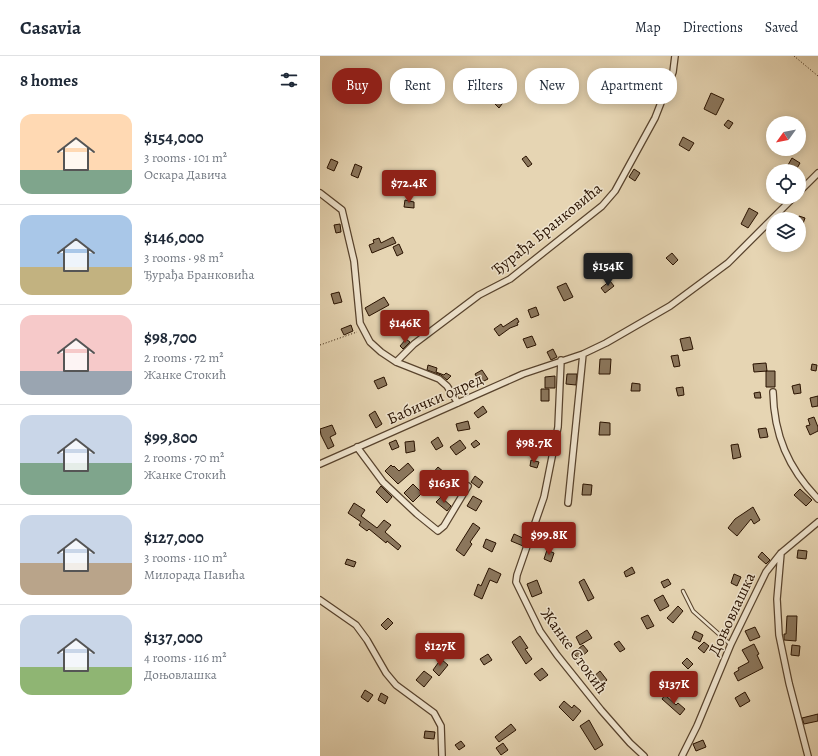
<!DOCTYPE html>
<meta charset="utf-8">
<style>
body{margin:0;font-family:Alegreya,serif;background:#f6f6f7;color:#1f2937;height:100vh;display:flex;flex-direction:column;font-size:15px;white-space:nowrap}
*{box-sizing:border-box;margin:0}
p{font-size:13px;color:#747a83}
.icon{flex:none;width:22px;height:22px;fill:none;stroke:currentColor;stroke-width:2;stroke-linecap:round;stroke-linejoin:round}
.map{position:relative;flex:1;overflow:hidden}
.sheet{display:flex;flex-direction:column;background:#fff;width:320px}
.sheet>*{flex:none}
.banner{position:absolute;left:12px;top:12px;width:380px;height:36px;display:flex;gap:8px}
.needle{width:26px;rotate:237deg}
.tools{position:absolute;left:446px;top:60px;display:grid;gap:8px}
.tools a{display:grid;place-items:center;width:40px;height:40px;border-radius:50%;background:#fff;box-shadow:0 2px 10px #0003;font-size:20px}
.price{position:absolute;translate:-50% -34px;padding:0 9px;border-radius:4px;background:#8f2418;color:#fff;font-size:13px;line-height:26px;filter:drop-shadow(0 1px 2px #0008)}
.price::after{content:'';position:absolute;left:50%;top:24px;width:12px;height:9px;margin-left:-6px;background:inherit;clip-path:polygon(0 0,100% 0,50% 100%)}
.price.current{background:#222;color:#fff}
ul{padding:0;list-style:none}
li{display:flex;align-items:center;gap:12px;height:100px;padding:0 20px}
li+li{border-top:1px solid #e0e1e3}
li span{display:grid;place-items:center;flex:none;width:112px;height:80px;border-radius:12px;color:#555}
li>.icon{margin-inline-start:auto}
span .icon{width:48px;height:48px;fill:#fffc;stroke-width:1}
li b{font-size:17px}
h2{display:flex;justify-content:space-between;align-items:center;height:48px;padding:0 20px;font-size:17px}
.pill{padding:0 14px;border-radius:16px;background:#fff;box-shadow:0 2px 10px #0003;font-size:14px;line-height:36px}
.pill.current{background:#8f2418;color:#fff}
header{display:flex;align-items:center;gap:24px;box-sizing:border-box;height:56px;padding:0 20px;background:#fff;border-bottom:1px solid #e0e1e3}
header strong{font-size:19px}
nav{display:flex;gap:22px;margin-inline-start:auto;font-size:14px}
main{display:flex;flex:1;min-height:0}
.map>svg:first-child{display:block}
</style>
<header>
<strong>Casavia</strong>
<nav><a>Map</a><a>Directions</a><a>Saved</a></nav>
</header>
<main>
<section class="sheet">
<h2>8 homes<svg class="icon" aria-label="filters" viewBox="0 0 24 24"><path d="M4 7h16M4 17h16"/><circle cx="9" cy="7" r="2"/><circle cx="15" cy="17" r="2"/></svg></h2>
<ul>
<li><span style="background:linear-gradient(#ffd9b3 70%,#7fa58c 0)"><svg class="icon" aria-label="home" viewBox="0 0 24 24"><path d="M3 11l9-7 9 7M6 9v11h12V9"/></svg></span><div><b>$154,000</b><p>3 rooms · 101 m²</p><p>Оскара Давича</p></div></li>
<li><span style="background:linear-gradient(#a9c7e8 65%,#c2b280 0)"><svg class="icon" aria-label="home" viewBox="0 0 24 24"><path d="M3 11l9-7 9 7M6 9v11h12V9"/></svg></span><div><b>$146,000</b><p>3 rooms · 98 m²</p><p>Ђурађа Бранковића</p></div></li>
<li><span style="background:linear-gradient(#f6c9c9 70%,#9aa5b1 0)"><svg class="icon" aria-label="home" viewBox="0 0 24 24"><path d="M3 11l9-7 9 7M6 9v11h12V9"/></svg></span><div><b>$98,700</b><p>2 rooms · 72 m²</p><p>Жанке Стокић</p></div></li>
<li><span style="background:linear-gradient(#c9d6e8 60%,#7fa58c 0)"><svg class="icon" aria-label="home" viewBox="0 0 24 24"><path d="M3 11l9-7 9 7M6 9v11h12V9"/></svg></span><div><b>$99,800</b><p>2 rooms · 70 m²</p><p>Жанке Стокић</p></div></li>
<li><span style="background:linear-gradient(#c9d6e8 60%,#b9a48a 0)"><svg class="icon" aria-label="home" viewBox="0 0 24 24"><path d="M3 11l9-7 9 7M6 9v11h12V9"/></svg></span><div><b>$127,000</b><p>3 rooms · 110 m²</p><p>Милорада Павића</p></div></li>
<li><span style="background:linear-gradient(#c9d6e8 65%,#8fb573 0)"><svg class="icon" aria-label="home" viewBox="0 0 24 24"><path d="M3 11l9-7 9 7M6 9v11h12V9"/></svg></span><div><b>$137,000</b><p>4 rooms · 116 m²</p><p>Доњовлашка</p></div></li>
</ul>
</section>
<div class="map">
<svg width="498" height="700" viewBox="0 0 498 700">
<rect width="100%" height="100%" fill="#e6d5b3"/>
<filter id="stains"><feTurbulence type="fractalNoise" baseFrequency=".005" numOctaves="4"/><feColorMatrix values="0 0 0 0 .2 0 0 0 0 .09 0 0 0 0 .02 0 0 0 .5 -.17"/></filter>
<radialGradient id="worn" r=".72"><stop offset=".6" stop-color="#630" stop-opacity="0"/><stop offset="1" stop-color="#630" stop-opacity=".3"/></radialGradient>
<path fill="#8b775d" stroke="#291200" d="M391,37L404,43L396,59L384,53Z
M180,41L185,44L179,52L175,48Z
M408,64L413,67L409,73L404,69Z
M363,81L374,87L369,95L359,89Z
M206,100L212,108L208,111L202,103Z
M472,102L480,107L476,114L468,109Z
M11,103L18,106L14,115L7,112Z
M35,108L42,111L38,122L31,119Z
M314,113L320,117L315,125L309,121Z
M85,144L94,146V152L84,151Z
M429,152L438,157L428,172L421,168Z
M479,160L485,162L480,176H479Z
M20,168L21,176L16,177L14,169Z
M73,181L76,187L52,197L49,189L54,187L53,184L59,182L61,187Z
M79,188L83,197L77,200L73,191Z
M352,197L358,204L353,209L346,202Z
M290,225L294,230L285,237L281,232Z
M246,227L253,241L244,245L237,231Z
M19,236L22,246L14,248L11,238Z
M64,241L69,249L49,260L45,252Z
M216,251L219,259L211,262L208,254Z
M197,262L199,266L197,267L198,269L190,272L179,280L174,273L181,268L183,271Z
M31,269L33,275L24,279L21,273Z
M212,280L216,289L207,292L203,283Z
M370,281L373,293L363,295L360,283Z
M86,283L90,286L83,293L80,290Z
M233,293L237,301L231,304L227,296Z
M358,299L360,310L354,311L351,300Z
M280,303H291L290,318H279Z
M446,307L447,315L434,316L433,308Z
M492,308L497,309L496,315L491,314Z
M108,309L117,312L116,316L124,319L126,317L131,320L127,324L121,319L107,314Z
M162,314L168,323L160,327L155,318Z
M446,315H455V331H446Z
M247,318H257L256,329L246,328Z
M235,320V332H225V321Z
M64,321L67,329L58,333L54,325Z
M312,327L320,328V335H311Z
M480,328L481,337L474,338L472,330Z
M363,331L364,339L358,340L356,332Z
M221,333H229V345H221Z
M440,336L441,342H435L434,337Z
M498,340V350L492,351L490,342Z
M163,350L167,356L158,362L154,357Z
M55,355L62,368L56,372L49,359Z
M494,361L498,371V375L490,379L486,370L490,369L488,363Z
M148,365L150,373L138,375L136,368Z
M280,366L290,367V379H279Z
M12,369L16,378L10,381L14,390L8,393L1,379L0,373Z
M446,372L448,381L440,382L438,373Z
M118,381L123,390L116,394L111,386Z
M76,384L79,391L72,394L69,387Z
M140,384L146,392L136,399L130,391Z
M156,384L160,388L154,392L151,388Z
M94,385L95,395L86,397L85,386Z
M418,388L421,401L413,403L411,389Z
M211,404L219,406L217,412L210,410Z
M88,407L94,414L78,428L65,415L71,409L73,411L74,410L79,415Z
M118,411L125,417L118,425L111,419Z
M108,417L113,422L109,427L103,423Z
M155,420L163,426L159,432L151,426Z
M93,428L102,437L93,446L84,437Z
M263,428L272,429L271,439H262Z
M61,430L72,441L67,447L56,436Z
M480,433L492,444L486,450L474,439Z
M153,440L162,445L156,455L147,450Z
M121,441L131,450L127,455L116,446Z
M34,447L45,454L41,460L57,472L64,464L71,469L65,476L81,490L78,494L67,485L66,487L49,473L47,475L39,469L41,466L28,457Z
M433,451L440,464L434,468L431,463L417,480L408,472L415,463Z
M153,467L160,472L150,486L152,488L144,500L136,494Z
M216,476L221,478L218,488L213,486Z
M194,478L205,483L203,490L191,485Z
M166,483L176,487L172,496L163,491Z
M227,494L234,497L231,506L224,503Z
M478,494L487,495L486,503L477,502Z
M442,496L450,504L446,508L438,501Z
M27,503L36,506L34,511L25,508Z
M312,511L315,517L306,521L304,516Z
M169,512L181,518L177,527L170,524L162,543L154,539L158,528L161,530Z
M414,518L421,521L417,530L411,527Z
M264,523L274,542L268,545L259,526Z
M348,523L351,528L344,532L341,526Z
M217,524L222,537L212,541L207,528Z
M343,539L349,550L340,555L334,544Z
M358,550L363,555L353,567L347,562Z
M328,559L334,570L327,573L321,562Z
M467,560H477L476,585L464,584V578H466Z
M68,562L73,567L66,574L61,569Z
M435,571L440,581L430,585L425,575Z
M267,574L272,582L260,589L256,581Z
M375,575L383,579L380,586L372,582Z
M200,580L208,592L205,593L212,603L206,608L192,586Z
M299,585L305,593L300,596L294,588Z
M384,586L389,590L384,597L378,592Z
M434,588L439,598L437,599L443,612L418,625L414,617L419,614L418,612L429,606L422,594Z
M263,589L268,595L259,603L253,597Z
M472,589L480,590L479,600L471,599Z
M168,598L172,604L164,609L160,603Z
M367,602L373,608L368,613L362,607Z
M121,603L128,609L119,620L113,614Z
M222,612L228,619L220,625L214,618Z
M104,615L112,621L104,631L96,624Z
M280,615L287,624L281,630L273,621Z
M45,634L53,639L48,646L41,641Z
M425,636L430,645L420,651L415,642Z
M61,637L68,641L65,648L58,644Z
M345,639L356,649L358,647L365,653L360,659L342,643Z
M244,645L252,652L254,649L261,655L253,665L239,651Z
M498,658V665L484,668L482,662Z
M269,664L283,689L275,694L260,670Z
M191,668L196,674L179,686L175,681Z
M105,675L115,676L114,683L104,682Z
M383,684L386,691L376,695L373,688Z
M141,685L145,690L139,694L135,689Z
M183,687L188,694L181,699L176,692Z"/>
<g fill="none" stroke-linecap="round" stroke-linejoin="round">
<g stroke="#58432d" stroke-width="4.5">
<path id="lane" d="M363,535L373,555L410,588"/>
</g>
<g stroke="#58432d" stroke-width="8">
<path id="street" d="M479,136L498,117
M0,137L22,154L34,205L40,267L50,286L61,296L76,306L119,323L127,330L138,347
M241,304L238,371L224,441L197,519L196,526L220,575L237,599L281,654L310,687L324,700
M76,306L94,288L159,239L190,223L282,150L295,135L335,62L353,16L355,0
M453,336C454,379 468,412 498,443
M37,391L63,426L97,458L118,475L124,470L148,430
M0,408L203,318L263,298L286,287L350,250L408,207L474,141
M248,447L263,298
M461,497L457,543L459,579L469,627L488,700
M0,544L36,569L47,584L66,617L76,629L114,657L121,670L122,700
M362,700L377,670L411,588L446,516L461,497L498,466"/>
</g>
<path stroke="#291200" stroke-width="1" stroke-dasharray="1 2" stroke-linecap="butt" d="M474,0L498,20
M0,289L37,276"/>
<use href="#lane" stroke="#efe4ce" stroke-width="2.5"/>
<use href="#street" stroke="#efe4ce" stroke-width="5.5"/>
</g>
<g text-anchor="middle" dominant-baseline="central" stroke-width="3" stroke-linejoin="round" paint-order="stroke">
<g font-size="16" fill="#291200" stroke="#efe4ce">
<text transform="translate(227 173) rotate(-39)">Ђурађа Бранковића</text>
<text transform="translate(115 343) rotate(-24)">Бабички одред</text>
<text transform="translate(412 558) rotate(-65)">Доњовлашка</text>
<text transform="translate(254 595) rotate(54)">Жанке Стокић</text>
</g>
</g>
<rect width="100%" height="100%" filter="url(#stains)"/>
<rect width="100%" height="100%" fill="url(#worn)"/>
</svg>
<div class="tools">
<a><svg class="needle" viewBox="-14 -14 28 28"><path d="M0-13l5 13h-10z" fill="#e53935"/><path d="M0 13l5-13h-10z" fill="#747a83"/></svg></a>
<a><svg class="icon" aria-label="locate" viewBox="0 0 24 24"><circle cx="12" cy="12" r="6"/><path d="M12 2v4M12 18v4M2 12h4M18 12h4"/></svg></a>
<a><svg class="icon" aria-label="layers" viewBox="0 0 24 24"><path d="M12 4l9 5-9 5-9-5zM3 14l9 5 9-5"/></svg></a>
</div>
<b class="price" style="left:89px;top:148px">$72.4K</b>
<b class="price current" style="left:288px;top:231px">$154K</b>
<b class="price" style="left:85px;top:288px">$146K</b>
<b class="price" style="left:214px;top:408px">$98.7K</b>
<b class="price" style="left:124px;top:448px">$163K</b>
<b class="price" style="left:229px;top:500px">$99.8K</b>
<b class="price" style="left:120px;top:611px">$127K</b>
<b class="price" style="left:354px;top:649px">$137K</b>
<div class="banner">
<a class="pill current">Buy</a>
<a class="pill">Rent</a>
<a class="pill">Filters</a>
<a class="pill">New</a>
<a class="pill">Apartment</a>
</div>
</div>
</main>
